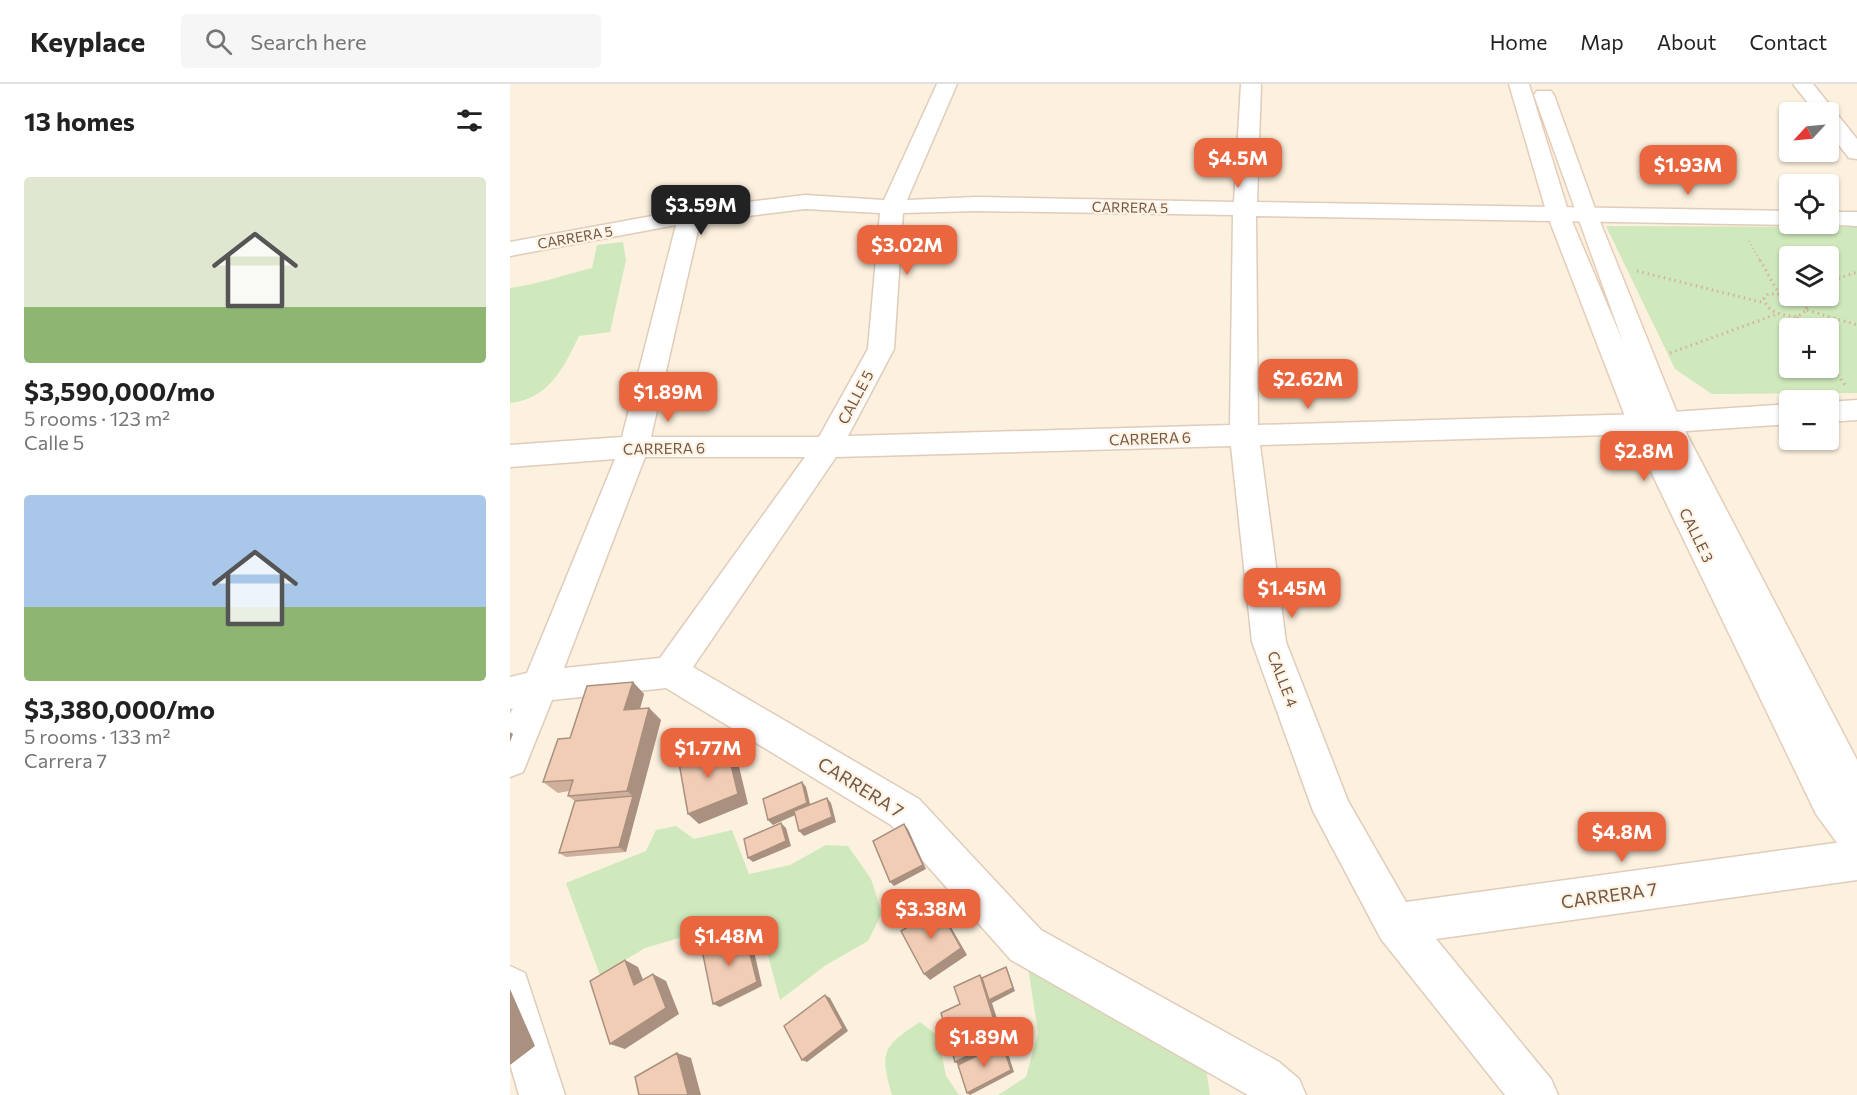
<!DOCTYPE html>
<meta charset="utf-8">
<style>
body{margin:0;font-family:Commissioner,sans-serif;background:#f6f6f6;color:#222;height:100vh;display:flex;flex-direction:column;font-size:22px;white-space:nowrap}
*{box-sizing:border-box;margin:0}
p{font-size:20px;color:#767676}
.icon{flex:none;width:33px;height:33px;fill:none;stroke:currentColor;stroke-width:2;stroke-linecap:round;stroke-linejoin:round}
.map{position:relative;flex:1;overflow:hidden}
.panel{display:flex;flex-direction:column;background:#fff;width:510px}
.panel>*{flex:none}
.needle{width:39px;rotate:244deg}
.tools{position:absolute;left:1269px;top:18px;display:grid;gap:12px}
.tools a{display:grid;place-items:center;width:60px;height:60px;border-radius:6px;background:#fff;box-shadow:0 2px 4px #0004;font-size:30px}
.price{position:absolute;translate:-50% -51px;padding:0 14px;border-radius:12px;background:#ea663f;color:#fff;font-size:20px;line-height:39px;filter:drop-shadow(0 2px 3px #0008)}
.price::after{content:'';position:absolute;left:50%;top:36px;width:18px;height:14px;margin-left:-9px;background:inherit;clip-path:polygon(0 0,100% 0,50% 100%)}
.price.selected{background:#222;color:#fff}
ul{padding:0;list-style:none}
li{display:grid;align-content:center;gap:12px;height:318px;padding:0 24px}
li span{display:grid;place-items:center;height:186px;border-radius:6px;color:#555}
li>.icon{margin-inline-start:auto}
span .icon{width:108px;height:108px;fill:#fffc;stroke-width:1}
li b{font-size:26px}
h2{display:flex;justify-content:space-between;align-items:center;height:72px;padding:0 24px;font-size:26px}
header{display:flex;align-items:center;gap:36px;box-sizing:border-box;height:84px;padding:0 30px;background:#fff;border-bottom:2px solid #e0e0e0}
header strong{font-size:28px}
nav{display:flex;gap:33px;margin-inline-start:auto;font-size:21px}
.search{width:420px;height:54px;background:#f6f6f6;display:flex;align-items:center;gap:15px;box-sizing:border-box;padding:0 21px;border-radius:6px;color:#767676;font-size:22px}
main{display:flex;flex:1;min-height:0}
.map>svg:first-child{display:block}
</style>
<header>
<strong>Keyplace</strong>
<div class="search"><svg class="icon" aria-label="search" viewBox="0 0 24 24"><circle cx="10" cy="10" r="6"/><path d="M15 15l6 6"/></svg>Search here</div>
<nav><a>Home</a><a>Map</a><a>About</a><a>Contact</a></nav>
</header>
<main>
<section class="panel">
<h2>13 homes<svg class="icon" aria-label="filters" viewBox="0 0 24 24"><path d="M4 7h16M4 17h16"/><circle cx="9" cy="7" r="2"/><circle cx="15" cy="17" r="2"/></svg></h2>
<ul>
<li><span style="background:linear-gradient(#dfe7d0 70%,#8fb573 0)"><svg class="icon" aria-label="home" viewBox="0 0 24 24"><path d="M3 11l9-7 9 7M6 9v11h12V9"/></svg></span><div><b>$3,590,000/mo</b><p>5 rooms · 123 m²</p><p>Calle 5</p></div></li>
<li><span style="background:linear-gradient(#a9c7e8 60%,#8fb573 0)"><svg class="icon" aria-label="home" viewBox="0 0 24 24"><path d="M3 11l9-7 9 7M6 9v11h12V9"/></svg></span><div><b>$3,380,000/mo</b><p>5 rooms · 133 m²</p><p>Carrera 7</p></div></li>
</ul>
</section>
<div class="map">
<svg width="1347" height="1011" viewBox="0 0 1347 1011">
<rect width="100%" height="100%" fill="#fcf0de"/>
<path fill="#cfe9bd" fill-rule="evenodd" d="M1096,142L1347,143V309L1202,310L1165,285ZM1318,172V212H1280V172ZM1280,244H1318V284H1280Z
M113,158L116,176L100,248L69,252C54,283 39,315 0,319V204C28,200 54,191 82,184L87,161Z
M166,742L184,755L222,746L239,790L280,781L316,761L338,762L361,795L372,829L358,857L316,881L270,916L249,838L217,840L135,864L90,891L56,799L136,767L146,746Z
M517,876L695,977L700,1011H488L516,993L528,949Z
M410,938L428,952L436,992L449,1011H382C369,968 373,962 410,938Z"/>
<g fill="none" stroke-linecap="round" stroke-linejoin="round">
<g stroke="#e0ccba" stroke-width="3">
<path id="minor" d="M427,0H447L397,116L466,113L724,118L731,0H751L747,118L1280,127V140H1286L1280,141L746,132L748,341L1132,330L1280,320V340L1132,350L750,361L776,558L838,717L896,818L1347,756V796L926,855L1041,995L1048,1011H995L871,855L803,727L742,558L721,362L326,373L183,583L409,715L531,846L769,978L789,995L796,1011H738L501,876L381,741L156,604L42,616L13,688L0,693V630L3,624L0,625V593L17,589L105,375L0,383V361L112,353L166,141L0,172V158L180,125L295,111L374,116ZM295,125L370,129L358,265L309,353H141L190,138ZM466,127L723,131L720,341L338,352L384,265L393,129ZM135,373H295L150,574L54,584Z
M1283,0H1303L1347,55V75L1339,74L1318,47V28H1305Z
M1318,128H1347V142L1310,140H1318Z
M1347,316V336L1318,338V318Z
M0,882L15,889L55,1011H9L0,980Z"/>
</g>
<g stroke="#e5cdb8" stroke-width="3">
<path id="secondary" d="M999,0H1019L1059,130L1113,258L1024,11L1027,7H1041L1044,11L1087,130L1171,339L1347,676V772L1333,767L1306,730L1118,340L1037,130Z"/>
</g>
<path stroke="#d6b199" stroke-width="2" stroke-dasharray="1 3" stroke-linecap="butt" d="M1239,157L1251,178"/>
<path stroke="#d6b199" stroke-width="3" stroke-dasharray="1.5 4" stroke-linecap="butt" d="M1250,176L1268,208
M1127,187L1255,219
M1318,198L1347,188
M1280,210H1258L1254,214C1257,230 1274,231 1287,233L1297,226L1295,220L1283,212
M1297,226L1347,241
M1287,233L1296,244
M1160,269L1267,230
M1318,277L1335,301"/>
<use href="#minor" fill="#fff" fill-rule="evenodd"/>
<use href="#secondary" fill="#fff" fill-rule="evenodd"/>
</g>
<path fill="#d0b09c" d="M123,598L134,610L130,625L139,624L151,636L116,768L56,773L49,769L65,717L58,712L59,707L48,709L33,698L60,654Z"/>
<path fill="#a9907f" d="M123,598L134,610L126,638L114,626Z
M139,624L151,636L116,768L109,763L123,712L117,707Z
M0,648L3,650L0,658Z
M216,660L226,670L238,720L189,740L178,730Z
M292,698L296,703L301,724L263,741L258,736Z
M317,714L321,719L326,738L294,752L289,747Z
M271,739L276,744L281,762L243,778L238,774Z
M394,740L398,745L416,785L384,802L380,798Z
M428,823L434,831L457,871L420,896L414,890Z
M234,846L240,850L252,902L210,923L203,920Z
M115,876L128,883L138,908L124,901Z
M496,883L498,887L505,907L482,919L504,988L460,1011L457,1009L452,983L445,978L470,891L475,898Z
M143,890L156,897L169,930L115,965L100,960Z
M0,905L25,962L0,981Z
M315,911L320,914L338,947L297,978L292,976Z
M167,969L181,974L191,1011H178Z"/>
<path fill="#f2cdb5" stroke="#a9907f" stroke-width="1.5" d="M123,598L114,626L139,624L117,707L58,712L63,696L33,698L48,655L60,654L77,602Z
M216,660L228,710L178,730L169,679Z
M292,698L297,719L258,736L253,715Z
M123,712L109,763L49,769L65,717Z
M317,714L322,733L289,747L284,727Z
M271,739L276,757L238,774L234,755Z
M394,740L413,781L380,798L363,757Z
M428,823L451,864L414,890L391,847Z
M234,846L247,898L203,920L192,866Z
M115,876L124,901L143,890L156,924L100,960L80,897Z
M496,883L503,904L479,916L472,894Z
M470,891L490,956L445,978L431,929L450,920L444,903Z
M315,911L333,944L292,976L274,942Z
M492,959L501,986L457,1009L448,981Z
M167,969L178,1011H129L125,993Z"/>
<g text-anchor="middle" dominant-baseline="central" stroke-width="4.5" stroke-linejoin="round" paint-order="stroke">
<g font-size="14" fill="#725646" stroke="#fff4e4">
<text transform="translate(620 123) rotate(1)">CARRERA 5</text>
<text transform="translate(65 153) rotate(-10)">CARRERA 5</text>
</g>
<g font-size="15" fill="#725646" stroke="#fff4e4">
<text transform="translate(345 313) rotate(-62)">CALLE 5</text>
<text transform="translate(640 354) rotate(-2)">CARRERA 6</text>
<text transform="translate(154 364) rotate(-1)">CARRERA 6</text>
<text transform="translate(1187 451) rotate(64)">CALLE 3</text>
<text transform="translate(773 595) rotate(69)">CALLE 4</text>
</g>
<g font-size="18" fill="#725646" stroke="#fff4e4">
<text transform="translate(351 703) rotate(32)">CARRERA 7</text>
<text transform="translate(1099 811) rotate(-8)">CARRERA 7</text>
</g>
</g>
</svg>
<div class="tools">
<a><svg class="needle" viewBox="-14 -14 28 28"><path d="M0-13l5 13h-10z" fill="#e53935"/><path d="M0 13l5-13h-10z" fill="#767676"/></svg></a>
<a><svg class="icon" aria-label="locate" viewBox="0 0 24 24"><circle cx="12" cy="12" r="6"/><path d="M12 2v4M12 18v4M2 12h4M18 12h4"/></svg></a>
<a><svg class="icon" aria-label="layers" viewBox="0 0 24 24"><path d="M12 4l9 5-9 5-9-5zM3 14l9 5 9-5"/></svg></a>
<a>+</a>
<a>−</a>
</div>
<b class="price" style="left:728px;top:105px">$4.5M</b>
<b class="price" style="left:1178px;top:112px">$1.93M</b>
<b class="price selected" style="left:191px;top:152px">$3.59M</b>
<b class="price" style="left:397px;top:192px">$3.02M</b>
<b class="price" style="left:798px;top:326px">$2.62M</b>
<b class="price" style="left:158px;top:339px">$1.89M</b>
<b class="price" style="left:1134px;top:398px">$2.8M</b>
<b class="price" style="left:782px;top:535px">$1.45M</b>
<b class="price" style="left:198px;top:695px">$1.77M</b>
<b class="price" style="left:1112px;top:779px">$4.8M</b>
<b class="price" style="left:421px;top:856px">$3.38M</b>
<b class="price" style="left:219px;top:883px">$1.48M</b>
<b class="price" style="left:474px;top:984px">$1.89M</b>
</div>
</main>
